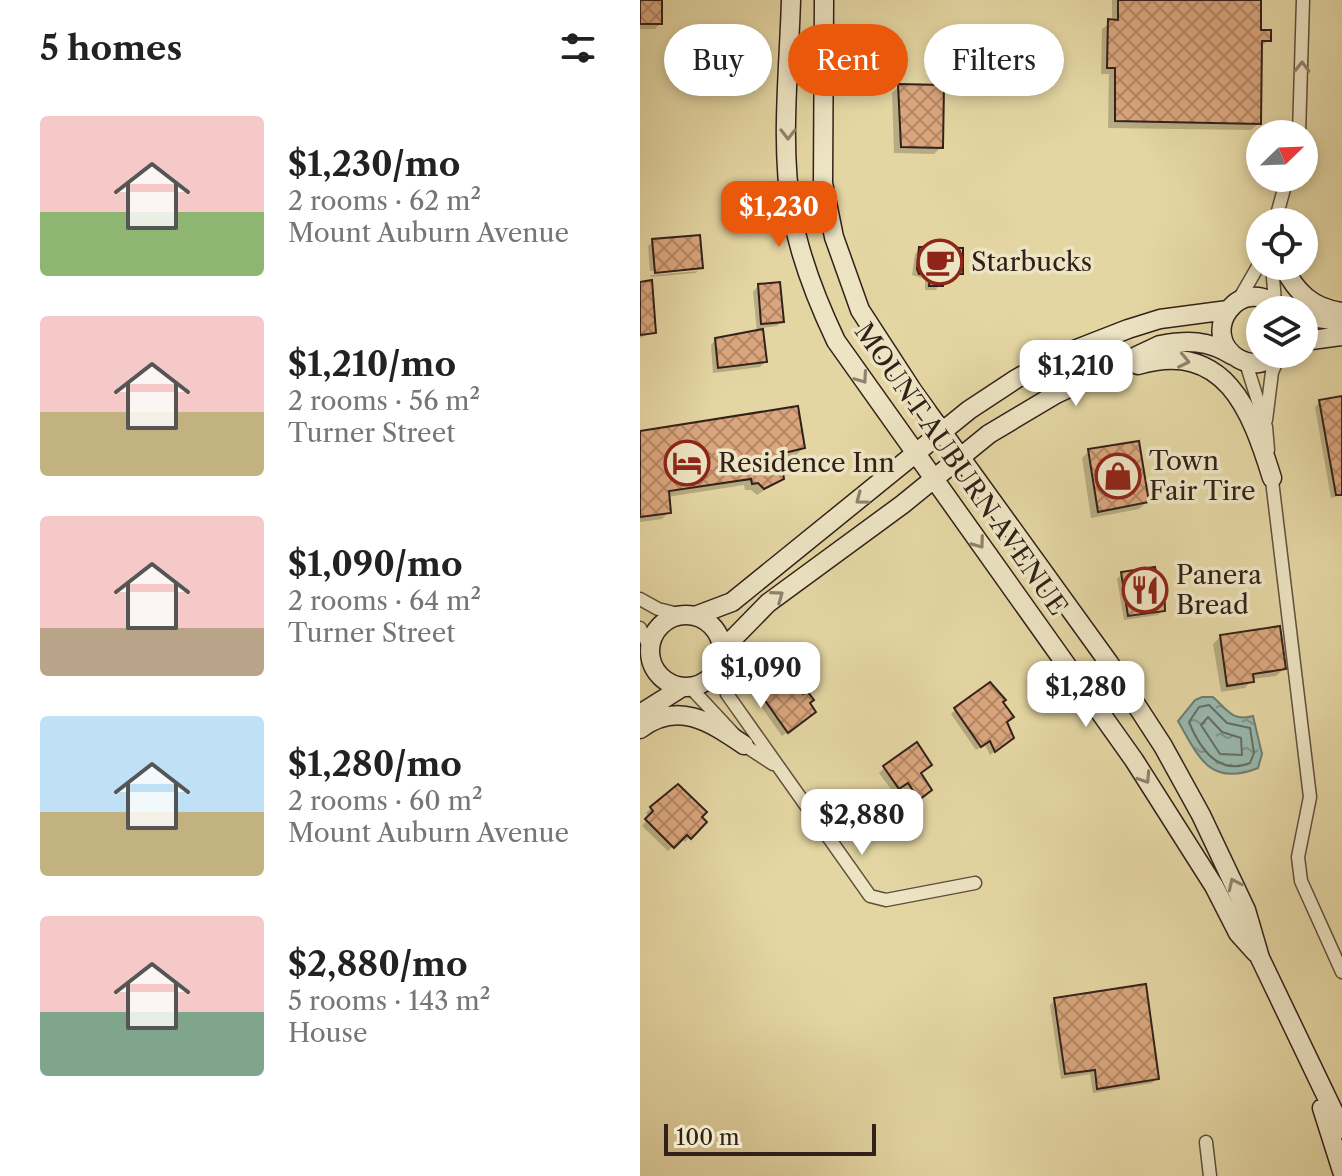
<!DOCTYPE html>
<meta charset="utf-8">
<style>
body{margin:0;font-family:"Libre Caslon Text",serif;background:#f2f2f2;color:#222;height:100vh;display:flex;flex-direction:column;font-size:30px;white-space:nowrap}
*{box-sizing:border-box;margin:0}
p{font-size:26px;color:#767676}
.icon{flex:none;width:44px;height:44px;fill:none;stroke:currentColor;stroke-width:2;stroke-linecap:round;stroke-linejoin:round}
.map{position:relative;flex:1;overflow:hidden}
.side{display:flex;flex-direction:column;background:#fff;width:640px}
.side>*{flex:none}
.hud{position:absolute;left:24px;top:24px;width:558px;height:72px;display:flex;gap:16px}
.needle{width:52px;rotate:67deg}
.tools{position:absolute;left:606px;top:120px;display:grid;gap:16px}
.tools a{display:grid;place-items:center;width:72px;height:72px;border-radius:50%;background:#fff;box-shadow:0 4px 12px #0003;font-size:40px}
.scale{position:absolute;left:24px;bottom:20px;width:212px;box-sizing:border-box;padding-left:8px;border:4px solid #32211a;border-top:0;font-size:22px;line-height:28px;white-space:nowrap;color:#32211a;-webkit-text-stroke:6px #ede4c3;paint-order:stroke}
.price{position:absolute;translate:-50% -68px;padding:0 18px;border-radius:16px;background:#fff;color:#222;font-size:26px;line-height:52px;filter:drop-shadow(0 2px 4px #0008)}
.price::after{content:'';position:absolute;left:50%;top:48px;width:24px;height:18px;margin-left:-12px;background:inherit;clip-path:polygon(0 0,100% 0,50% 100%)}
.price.on{background:#ea580c;color:#fff}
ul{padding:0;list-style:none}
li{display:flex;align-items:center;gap:24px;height:200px;padding:0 40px}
li span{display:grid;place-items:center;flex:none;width:224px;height:160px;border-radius:8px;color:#555}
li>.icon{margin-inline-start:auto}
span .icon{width:96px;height:96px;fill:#fffc;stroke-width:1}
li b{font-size:34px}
h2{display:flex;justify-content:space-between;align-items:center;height:96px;padding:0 40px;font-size:34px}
.tag{padding:0 28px;border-radius:36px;background:#fff;box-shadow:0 4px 12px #0003;font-size:28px;line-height:72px}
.tag.on{background:#ea580c;color:#fff}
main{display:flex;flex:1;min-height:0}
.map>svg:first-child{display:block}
</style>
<main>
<section class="side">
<h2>5 homes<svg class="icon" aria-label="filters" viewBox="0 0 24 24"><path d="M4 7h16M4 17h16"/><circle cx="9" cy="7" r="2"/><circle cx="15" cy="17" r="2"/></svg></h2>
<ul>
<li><span style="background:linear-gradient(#f6c9c9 60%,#8fb573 0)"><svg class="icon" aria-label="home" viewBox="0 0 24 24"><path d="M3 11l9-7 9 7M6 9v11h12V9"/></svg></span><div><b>$1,230/mo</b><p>2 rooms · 62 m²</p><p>Mount Auburn Avenue</p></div></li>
<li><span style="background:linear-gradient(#f6c9c9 60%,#c2b280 0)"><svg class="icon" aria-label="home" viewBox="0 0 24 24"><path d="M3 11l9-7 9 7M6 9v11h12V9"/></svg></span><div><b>$1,210/mo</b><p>2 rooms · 56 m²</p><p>Turner Street</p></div></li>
<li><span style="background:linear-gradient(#f6c9c9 70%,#b9a48a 0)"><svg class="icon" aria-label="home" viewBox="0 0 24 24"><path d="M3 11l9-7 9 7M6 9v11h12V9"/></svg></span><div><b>$1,090/mo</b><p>2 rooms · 64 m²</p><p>Turner Street</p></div></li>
<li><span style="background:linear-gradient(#bfe0f5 60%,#c2b280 0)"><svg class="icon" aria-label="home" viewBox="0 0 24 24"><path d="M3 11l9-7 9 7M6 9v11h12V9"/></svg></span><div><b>$1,280/mo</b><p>2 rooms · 60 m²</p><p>Mount Auburn Avenue</p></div></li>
<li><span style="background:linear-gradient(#f6c9c9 60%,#7fa58c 0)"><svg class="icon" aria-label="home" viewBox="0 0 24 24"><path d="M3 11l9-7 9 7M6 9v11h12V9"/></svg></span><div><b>$2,880/mo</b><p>5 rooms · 143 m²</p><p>House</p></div></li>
</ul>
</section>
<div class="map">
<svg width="702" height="1176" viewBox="0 0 702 1176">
<defs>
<pattern id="water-ripples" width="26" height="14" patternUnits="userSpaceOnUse" patternTransform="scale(2)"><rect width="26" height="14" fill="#97b8ad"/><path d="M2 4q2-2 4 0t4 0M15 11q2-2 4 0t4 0" fill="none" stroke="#7c958c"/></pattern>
<pattern id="building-cross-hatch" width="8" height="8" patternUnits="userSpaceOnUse" patternTransform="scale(2)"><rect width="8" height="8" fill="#dba67d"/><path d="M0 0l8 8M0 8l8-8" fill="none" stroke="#b28766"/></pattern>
</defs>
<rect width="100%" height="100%" fill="#e4d6a3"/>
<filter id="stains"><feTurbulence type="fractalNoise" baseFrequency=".0025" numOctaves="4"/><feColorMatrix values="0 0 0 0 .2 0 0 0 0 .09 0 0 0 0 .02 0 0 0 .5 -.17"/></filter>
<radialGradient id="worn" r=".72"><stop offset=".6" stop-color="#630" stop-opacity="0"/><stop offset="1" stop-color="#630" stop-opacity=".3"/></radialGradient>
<path fill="url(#water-ripples)" stroke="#6f7c72" stroke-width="2" d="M562,697H573C587,709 592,722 613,716L622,754L618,768C570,787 559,758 538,721L555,700Z"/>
<path fill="#0003" d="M0,0H20V23L15,29H0Z
M472,0H619V32L629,40L620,47L619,123L611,130L468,128L469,74H461L462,29L472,22Z
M259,86L301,147L294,154L254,153L252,93Z
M13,241L61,267L10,271L8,246Z
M280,249L321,274L315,279L302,278L296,290H285V279L272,275L275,254Z
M58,271L56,273L11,277L10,275Z
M0,284L14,332L0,338Z
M118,286L142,321L137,326L121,328L125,362L120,367L73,373L71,345L76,339L117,332L113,292Z
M702,398V495L691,498L675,407L680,402Z
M0,433L163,448L156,455L138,459L142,479L117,495L111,490H105L104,485L27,497L29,512L22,519L0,522Z
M449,451L507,502L499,509L451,518L442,458Z
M482,574L523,610L518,615L484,620L477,579Z
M580,637L644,669L636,676L612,679L605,688L581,692L573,644Z
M111,679L168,703V717L142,736L105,684Z
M316,709L365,723L366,743L350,755L345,745L336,750L311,714Z
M244,768L279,774L285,794L273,803L262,786L253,792L239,773Z
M11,808L60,817L64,822L45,842L41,838L28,851L2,826L9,817L6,813Z
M415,1000L517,1078L512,1083L453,1093L450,1074L421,1079L410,1005Z"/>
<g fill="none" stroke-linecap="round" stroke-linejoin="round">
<path stroke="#646c64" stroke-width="2" d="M569,705L587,723L610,728L614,753L610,763C578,776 560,749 549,722L559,707Z
M568,717L582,732L601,738L602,755L580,754L561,725Z"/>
</g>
<path fill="url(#building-cross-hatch)" stroke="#32211a" stroke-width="2" d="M0,0H22V24H0Z
M478,0H621V30H631V41H622L621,124L475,121V68H467L468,19L478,20Z
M258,84L304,85L303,148L261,147Z
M60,235L63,268L15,273L12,239Z
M279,247L323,248V274H304L303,286H289L290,274H279L277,269Z
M12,280L16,333L0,335V282Z
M140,282L144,322L121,324L118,284Z
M123,329L127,362L78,368L75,338Z
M702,396V495H696L679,400Z
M158,406L165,448L140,454L144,479L124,489L118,483L112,484L111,479L29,491L31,513L0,517V431Z
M499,441L509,502L458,512L448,449Z
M515,567L517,578L524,582L525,611L488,616L481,572Z
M640,626L646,669L613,674L614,682L587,686L580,635Z
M137,658L163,694L167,691L174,700L170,703L176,712L148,733L109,678Z
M350,682L366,700L363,702L374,717L367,722L374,738L355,752L350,741L341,747L314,708Z
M277,742L292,765L281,773L292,790L279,800L268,783L259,789L243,766Z
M38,784L67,812L62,817L67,822L51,839L47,835L34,848L5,819L13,811L10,807Z
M506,984L519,1079L457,1089L455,1070L425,1074L414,998Z"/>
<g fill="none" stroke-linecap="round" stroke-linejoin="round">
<g stroke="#5e4e3c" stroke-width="15">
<path id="street" d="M659,134L663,0
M635,222L647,178
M632,266L635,302
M598,301L620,263
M606,363L626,427L628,450
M626,420L632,372L640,354
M631,472L670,797L658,857L661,881L702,972
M0,599L18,609L42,615
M0,628L9,646
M80,663L87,694L230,896L246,900L335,883
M50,687L104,745L133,764
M566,1142L570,1176"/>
</g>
<g stroke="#32211a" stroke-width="21">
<path id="secondary" d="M151,0C149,70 140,145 152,214C160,258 177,301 196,341L494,760L574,886L598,933L616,953
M184,0L183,183L194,237L220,310L274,393L469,663L523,746L561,815L606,910L620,958L702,1129
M643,266C656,292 672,308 702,312
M664,316L699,321
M664,341L702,336
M639,354C626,363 614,367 599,359C556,334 601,269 642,310
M498,365C585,340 611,410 632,478
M10 651a36 36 0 1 1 72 0a36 36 0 1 1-72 0Z
M55,616L92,602L329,410L376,379L411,359L488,329L520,319L588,310
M82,650L128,603L263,504L349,434L416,394L520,345C547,340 568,340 592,355
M0,714L41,688
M0,729C38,700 70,722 104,745
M682,1108L702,1171"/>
</g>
<use href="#street" stroke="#ede4c3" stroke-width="12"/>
<use href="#secondary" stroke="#ede4c3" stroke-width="18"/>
</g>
<defs><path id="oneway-chevron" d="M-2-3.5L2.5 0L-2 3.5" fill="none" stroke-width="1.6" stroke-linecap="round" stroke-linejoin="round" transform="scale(2)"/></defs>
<g stroke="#90826e">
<use href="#oneway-chevron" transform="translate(662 67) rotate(-89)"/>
<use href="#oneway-chevron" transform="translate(148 134) rotate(90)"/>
<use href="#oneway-chevron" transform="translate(544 361) rotate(12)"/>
<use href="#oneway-chevron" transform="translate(222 378) rotate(55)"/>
<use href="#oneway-chevron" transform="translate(221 499) rotate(143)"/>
<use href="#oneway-chevron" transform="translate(339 543) rotate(54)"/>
<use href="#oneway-chevron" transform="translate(138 596) rotate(-36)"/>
<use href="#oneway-chevron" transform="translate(505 778) rotate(57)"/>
<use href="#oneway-chevron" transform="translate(594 884) rotate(-115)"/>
</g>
<defs>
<g id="cafe-ring" transform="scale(2.3)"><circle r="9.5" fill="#ede4c3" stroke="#8f2418" stroke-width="1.5"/><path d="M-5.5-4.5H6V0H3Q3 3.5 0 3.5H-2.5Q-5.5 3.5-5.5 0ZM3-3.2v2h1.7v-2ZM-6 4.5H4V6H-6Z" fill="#8f2418"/></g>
<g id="hotel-ring" transform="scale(2.3)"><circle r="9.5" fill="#ede4c3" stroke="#8f2418" stroke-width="1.5"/><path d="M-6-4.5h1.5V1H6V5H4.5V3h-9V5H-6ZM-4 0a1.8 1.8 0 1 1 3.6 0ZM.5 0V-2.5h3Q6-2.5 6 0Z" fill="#8f2418"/></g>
<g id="shop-ring" transform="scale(2.3)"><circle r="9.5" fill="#ede4c3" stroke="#8f2418" stroke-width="1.5"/><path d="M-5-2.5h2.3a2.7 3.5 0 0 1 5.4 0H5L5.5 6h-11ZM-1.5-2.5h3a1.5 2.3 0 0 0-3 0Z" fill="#8f2418"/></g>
<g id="restaurant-ring" transform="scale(2.3)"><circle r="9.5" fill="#ede4c3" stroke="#8f2418" stroke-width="1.5"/><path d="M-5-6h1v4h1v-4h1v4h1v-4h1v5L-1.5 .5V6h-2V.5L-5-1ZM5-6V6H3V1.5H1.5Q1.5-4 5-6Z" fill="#8f2418"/></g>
</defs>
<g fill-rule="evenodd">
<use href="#cafe-ring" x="300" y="262"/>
<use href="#hotel-ring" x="47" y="463"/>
<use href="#shop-ring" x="478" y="476"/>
<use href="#restaurant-ring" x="505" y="590"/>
</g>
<g text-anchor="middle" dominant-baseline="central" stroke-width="7" stroke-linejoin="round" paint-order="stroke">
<g font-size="26" fill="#32211a" stroke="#ede4c3" text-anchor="start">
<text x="331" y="262">Starbucks</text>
<text x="509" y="461">Town<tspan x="509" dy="30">Fair Tire</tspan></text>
<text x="78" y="463">Residence Inn</text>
<text x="536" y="575">Panera<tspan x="536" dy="30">Bread</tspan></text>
</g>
<g font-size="26" fill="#32211a" stroke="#ede4c3">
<text transform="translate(321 469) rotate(55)">MOUNT AUBURN AVENUE</text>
</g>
</g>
<rect width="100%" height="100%" filter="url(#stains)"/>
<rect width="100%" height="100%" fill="url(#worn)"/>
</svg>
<div class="tools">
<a><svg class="needle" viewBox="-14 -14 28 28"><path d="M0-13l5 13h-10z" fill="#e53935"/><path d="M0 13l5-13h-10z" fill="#767676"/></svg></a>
<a><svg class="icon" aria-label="locate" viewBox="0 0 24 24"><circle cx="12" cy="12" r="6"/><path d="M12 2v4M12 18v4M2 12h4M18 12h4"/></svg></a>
<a><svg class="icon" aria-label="layers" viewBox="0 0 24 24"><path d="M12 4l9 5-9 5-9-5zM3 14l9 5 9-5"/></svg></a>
</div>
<div class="scale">100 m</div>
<b class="price on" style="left:139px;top:249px">$1,230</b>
<b class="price" style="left:436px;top:408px">$1,210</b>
<b class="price" style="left:121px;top:710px">$1,090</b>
<b class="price" style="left:446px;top:729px">$1,280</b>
<b class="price" style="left:222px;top:857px">$2,880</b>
<div class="hud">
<a class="tag">Buy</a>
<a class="tag on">Rent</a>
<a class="tag">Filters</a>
</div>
</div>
</main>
